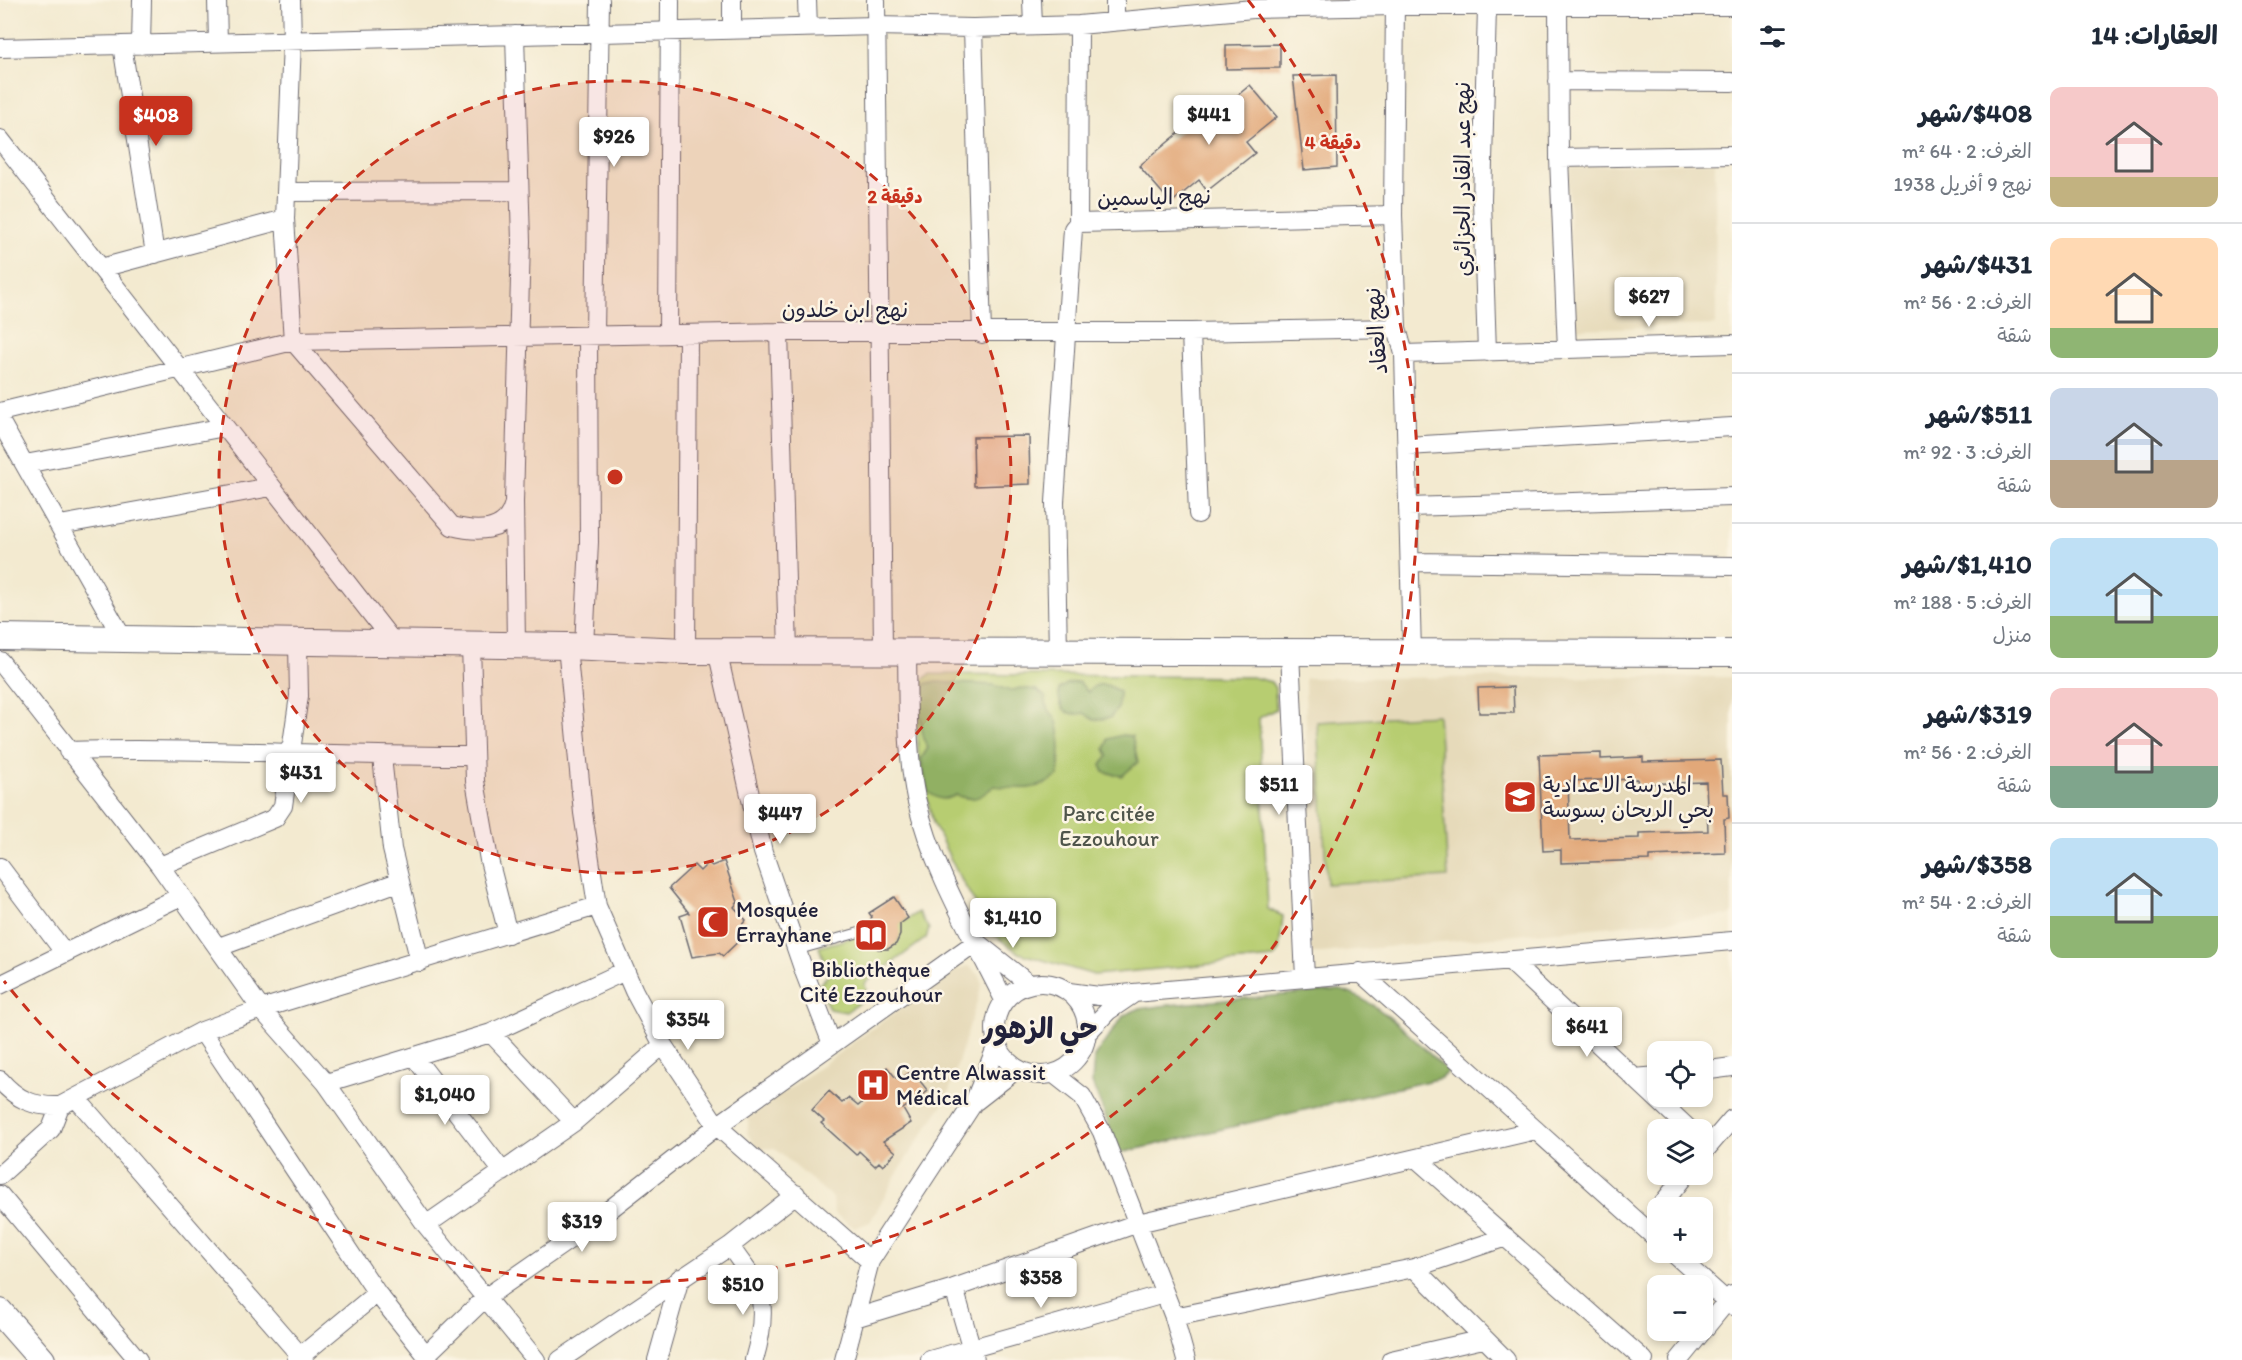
<!DOCTYPE html>
<html lang="ar">
<meta charset="utf-8">
<style>
body{margin:0;font-family:Itim,"Playpen Sans Arabic",sans-serif;background:#f6f6f7;color:#1f2937;direction:rtl;height:100vh;display:flex;flex-direction:column;font-size:22px;white-space:nowrap}
*{box-sizing:border-box;margin:0}
p{font-size:20px;color:#747a83}
.icon{flex:none;width:33px;height:33px;fill:none;stroke:currentColor;stroke-width:2;stroke-linecap:round;stroke-linejoin:round}
.map{position:relative;flex:1;overflow:hidden;direction:ltr}
.sheet{display:flex;flex-direction:column;background:#fff;width:510px}
.sheet>*{flex:none}
.buttons{position:absolute;left:1647px;top:1041px;display:grid;gap:12px}
.buttons a{display:grid;place-items:center;width:66px;height:66px;border-radius:12px;background:#fff;box-shadow:0 3px 9px #0003;font-size:30px}
.price{position:absolute;translate:-50% -51px;padding:0 14px;border-radius:6px;background:#fff;color:#222;font-size:20px;line-height:39px;filter:drop-shadow(0 2px 3px #0008)}
.price::after{content:'';position:absolute;left:50%;top:36px;width:18px;height:14px;margin-left:-9px;background:inherit;clip-path:polygon(0 0,100% 0,50% 100%)}
.price.selected{background:#c8321e;color:#fff}
ul{padding:0;list-style:none}
li{display:flex;align-items:center;gap:18px;height:150px;padding:0 24px}
li+li{border-top:2px solid #e0e1e3}
li span{display:grid;place-items:center;flex:none;width:168px;height:120px;border-radius:12px;color:#555}
li>.icon{margin-inline-start:auto}
span .icon{width:72px;height:72px;fill:#fffc;stroke-width:1}
li b{font-size:26px}
h2{display:flex;justify-content:space-between;align-items:center;height:72px;padding:0 24px;font-size:26px}
main{display:flex;flex:1;min-height:0}
.map>svg:first-child{display:block}
</style>
<main>
<section class="sheet">
<h2>العقارات: 14<svg class="icon" aria-label="filters" viewBox="0 0 24 24"><path d="M4 7h16M4 17h16"/><circle cx="9" cy="7" r="2"/><circle cx="15" cy="17" r="2"/></svg></h2>
<ul>
<li><span style="background:linear-gradient(#f6c9c9 75%,#c2b280 0)"><svg class="icon" aria-label="home" viewBox="0 0 24 24"><path d="M3 11l9-7 9 7M6 9v11h12V9"/></svg></span><div><b>$408/شهر</b><p>الغرف: 2 · 64 m²</p><p>نهج 9 أفريل 1938</p></div></li>
<li><span style="background:linear-gradient(#ffd9b3 75%,#8fb573 0)"><svg class="icon" aria-label="home" viewBox="0 0 24 24"><path d="M3 11l9-7 9 7M6 9v11h12V9"/></svg></span><div><b>$431/شهر</b><p>الغرف: 2 · 56 m²</p><p>شقة</p></div></li>
<li><span style="background:linear-gradient(#c9d6e8 60%,#b9a48a 0)"><svg class="icon" aria-label="home" viewBox="0 0 24 24"><path d="M3 11l9-7 9 7M6 9v11h12V9"/></svg></span><div><b>$511/شهر</b><p>الغرف: 3 · 92 m²</p><p>شقة</p></div></li>
<li><span style="background:linear-gradient(#bfe0f5 65%,#8fb573 0)"><svg class="icon" aria-label="home" viewBox="0 0 24 24"><path d="M3 11l9-7 9 7M6 9v11h12V9"/></svg></span><div><b>$1,410/شهر</b><p>الغرف: 5 · 188 m²</p><p>منزل</p></div></li>
<li><span style="background:linear-gradient(#f6c9c9 65%,#7fa58c 0)"><svg class="icon" aria-label="home" viewBox="0 0 24 24"><path d="M3 11l9-7 9 7M6 9v11h12V9"/></svg></span><div><b>$319/شهر</b><p>الغرف: 2 · 56 m²</p><p>شقة</p></div></li>
<li><span style="background:linear-gradient(#bfe0f5 65%,#8fb573 0)"><svg class="icon" aria-label="home" viewBox="0 0 24 24"><path d="M3 11l9-7 9 7M6 9v11h12V9"/></svg></span><div><b>$358/شهر</b><p>الغرف: 2 · 54 m²</p><p>شقة</p></div></li>
</ul>
</section>
<div class="map">
<svg width="1732" height="1360" viewBox="0 0 1732 1360">
<rect width="100%" height="100%" fill="#fcf5e5"/>
<filter id="ink" filterUnits="userSpaceOnUse"><feTurbulence type="fractalNoise" baseFrequency=".0167" numOctaves="2"/><feDisplacementMap in="SourceGraphic" scale="12" xChannelSelector="R" yChannelSelector="G"/><feConvolveMatrix kernelMatrix="1 2 1 2 8 2 1 2 1" color-interpolation-filters="sRGB"/></filter>
<filter id="wash" filterUnits="userSpaceOnUse"><feTurbulence type="fractalNoise" baseFrequency=".008" numOctaves="4" result="noise"/><feDisplacementMap in="SourceGraphic" scale="24" xChannelSelector="R" yChannelSelector="G"/><feGaussianBlur stdDeviation="1.35" result="paint"/><feColorMatrix in="noise" values="0 0 0 0 0 0 0 0 0 0 0 0 0 0 0 0 0 1.4 0 .05"/><feComposite in="paint" operator="in"/></filter>
<g filter="url(#wash)">
<rect width="100%" height="100%" fill="#f3ead0"/>
<path fill="#e6daba" d="M1715,162L1716,325L1574,329L1568,178L1571,167Z
M1732,677V915L1311,954L1305,678Z
M969,966L980,976L982,985L947,1098L902,1165L870,1222L855,1228L834,1213L833,1198L774,1148L759,1149L747,1134L749,1118L954,970Z"/>
<path fill="#b7cd71" stroke="#6c7856" stroke-width="1.5" d="M930,674L1252,677L1271,682L1275,688L1276,709L1259,718L1268,909L1283,916L1279,950L1274,958L1094,975L1019,953L993,934L958,874L933,823L919,764L915,690L918,683Z
M1438,715L1448,877L1327,884L1317,722Z
M918,912L929,929L926,938L865,983L867,997L846,1012L829,1009L819,985L829,974L819,947L854,937L878,949H888L899,939L898,925Z"/>
<path fill="#91b063" stroke="#5a694f" stroke-width="1.5" d="M933,682L994,685L1010,691L1020,688L1037,690L1045,697C1047,713 1052,710 1057,722C1061,734 1060,763 1058,776C1037,792 1019,789 994,786C980,798 973,802 956,795C944,801 939,800 928,792L921,759L928,748C920,735 917,697 925,684Z
M1079,682L1088,692C1097,680 1109,684 1119,692L1118,708L1110,718L1094,720L1084,713C1065,717 1058,707 1059,689L1067,684Z
M1122,735L1132,736L1138,762L1122,776L1104,772L1101,765L1108,756L1105,749L1108,739Z
M1340,990C1383,1002 1415,1042 1448,1071L1441,1078L1120,1153L1092,1083L1094,1057L1124,1015L1138,1009L1168,1005Z"/>
<g id="blocks">
<path fill="#e2a879" fill-rule="evenodd" d="M1280,44V68L1226,69V45Z
M1336,75L1337,167L1304,170L1293,76Z
M1250,85L1277,117L1246,142L1255,153L1207,191L1199,180L1171,203L1139,166L1213,105L1216,109L1224,103L1226,105Z
M1029,436L1030,484L974,486L973,437Z
M1513,687L1514,713H1479L1478,688Z
M1601,753V759L1643,757V762L1721,760L1723,794H1728L1729,818L1724,819L1725,853L1649,856V860L1561,863V850L1543,851L1539,755ZM1637,779L1638,784L1706,782L1708,831L1639,833V838L1570,840L1568,781Z
M724,861L738,902L734,907L746,920L739,928L746,934L723,956L719,953L692,957L680,916L689,913L669,888L694,865L700,871L708,863L712,866Z
M894,897L908,918L900,924V935L896,944L888,949H878L866,938V927L872,917L869,913Z
M887,1067L896,1078L899,1075L902,1078L912,1071L928,1091L903,1109L911,1123L883,1141L896,1152L883,1166L879,1162L875,1166L859,1151L856,1155L821,1123L824,1121L812,1110L829,1091L842,1103L848,1098L858,1106L882,1086L875,1077Z"/>
</g>
</g>
<g filter="url(#ink)">
<use href="#blocks" fill-opacity="0" stroke="#6b686f" stroke-width="1.5"/>
<g fill="none" stroke-linecap="round" stroke-linejoin="round">
<g stroke="#6b686f" stroke-width="11">
<path id="lane" d="M797,950L861,932"/>
</g>
<g stroke="#6b686f" stroke-width="20">
<path id="street" d="M217,0L218,43
M807,0L808,27
M876,0L883,650
M1032,0L1033,26
M1115,0V22
M1395,0L1393,215L1397,328L1404,354L1412,653
M1558,6L1559,158L1567,349
M1079,25L1078,223L1393,215
M973,28L982,334
M732,29V0
M515,35L521,241L514,502L516,645
M122,45L155,254
M141,45L142,0
M0,48L876,26L973,28L1079,25L1253,9L1395,6H1732
M1558,81L1732,82
M0,139L394,643
M1559,158L1732,155
M287,192L519,191
M101,268L285,219
M779,332L788,652
M1191,332L1198,514
M668,334L670,0
M595,335L600,0
M293,341L779,332H1191L1397,328
M293,341L452,526C475,532 506,534 513,506
M1487,352L1482,200L1487,7
M1404,354L1732,344
M0,412L293,341L285,219L292,41L291,0
M0,421L123,639
M1407,446L1732,427
M25,464L225,427
M1408,507L1732,497
M60,525L271,487
M1410,562L1732,566
M471,645L475,781L489,860L508,934
M567,646L583,813L597,906L634,991L663,1045L717,1126L870,1261L974,1102L997,1045
M584,647L589,542L588,336
M717,650L763,852L805,974L832,1044
M686,651L688,334
M907,651C908,700 906,750 916,798C932,869 972,935 1004,1000
M1058,652L1055,502L1073,229L1078,223
M1290,652L1305,978
M0,661L160,866L261,1009L326,1083L426,1225L536,1360
M68,751C204,747 339,757 474,756
M382,757L392,849L420,962
M160,866L275,818L283,806L299,696L298,644
M0,867L64,952
M980,945L1029,984
M219,947L398,882
M1509,960L1690,1130
M1360,972L1658,1240
M995 1029a46 46 0 1 1 92 0a46 46 0 1 1-92 0Z
M0,985L181,896
M1069,992L1099,996L1732,941
M202,1031L377,1293L430,1360
M491,1033L574,1122
M1087,1033L1108,1011L1133,994
M415,1058L503,1172
M1702,1071L1732,1067
M1054,1074L1082,1096L1102,1132L1174,1317L1186,1360
M1634,1078L1658,1076
M0,1080C17,1100 34,1107 60,1106
M326,1083L491,1033L625,971
M76,1098L304,1360
M976,1101L1017,1069
M1702,1154L1732,1119
M1417,1159L1644,1360
M0,1175L51,1129L60,1106L202,1031L261,1009L597,906
M0,1195L138,1360
M1659,1208L1686,1174
M426,1225L574,1122L663,1045
M730,1246C737,1257 745,1267 752,1277C768,1299 761,1336 754,1360
M1672,1252L1732,1306
M1414,1268L1506,1360
M954,1288L975,1360
M1174,1317L1414,1268L1506,1237
M855,1318L954,1288L1138,1223L1536,1130
M426,1355L485,1298L586,1228L717,1126L976,942
M296,1360L377,1293
M560,1360L730,1246L796,1194
M657,1360L680,1278
M844,1360L870,1261
M930,1360L1164,1294
M1391,1360L1483,1339
M1679,1360L1732,1295"/>
</g>
<g stroke="#6b686f" stroke-width="28">
<path id="secondary" d="M0,637L567,646L686,651L1732,653
M0,1312L42,1360"/>
</g>
<use href="#lane" stroke="#fff" stroke-width="9"/>
<use href="#street" stroke="#fff" stroke-width="18"/>
<use href="#secondary" stroke="#fff" stroke-width="26"/>
</g>
</g>
<circle cx="615" cy="477" r="396" fill="#c8321e" fill-opacity=".12"/>
<g fill="none" stroke="#c8321e" stroke-width="3" stroke-dasharray="10 8">
<circle cx="615" cy="477" r="396"/>
<path d="M1248 0A792 792 0 0 1 4 981"/>
</g>
<defs>
<g id="school-square" transform="scale(1.725)"><rect x="-9" y="-9" width="18" height="18" rx="4" fill="#c8321e" stroke="#fcf5e5"/><path d="M0-5L7-2L0 1L-7-2ZM-4 1L0 2.5L4 1V4Q0 6-4 4Z" fill="#fff"/></g>
<g id="mosque-square" transform="scale(1.725)"><rect x="-9" y="-9" width="18" height="18" rx="4" fill="#c8321e" stroke="#fcf5e5"/><path d="M3.5-4.9A6 6 0 1 0 3.5 4.9A5 5 0 1 1 3.5-4.9Z" fill="#fff"/></g>
<g id="library-square" transform="scale(1.725)"><rect x="-9" y="-9" width="18" height="18" rx="4" fill="#c8321e" stroke="#fcf5e5"/><path d="M-6-4Q-3-5.5-.7-3.5V5Q-3 3-6 4ZM6-4Q3-5.5 .7-3.5V5Q3 3 6 4Z" fill="#fff"/></g>
<g id="hospital-square" transform="scale(1.725)"><rect x="-9" y="-9" width="18" height="18" rx="4" fill="#c8321e" stroke="#fcf5e5"/><path d="M-5-5h3v3.5h4V-5h3V5h-3V1.5h-4V5h-3Z" fill="#fff"/></g>
</defs>
<g fill-rule="evenodd">
<use href="#school-square" x="1520" y="797"/>
<use href="#mosque-square" x="713" y="922"/>
<use href="#library-square" x="871" y="935"/>
<use href="#hospital-square" x="873" y="1085"/>
</g>
<g text-anchor="middle" dominant-baseline="central" stroke-width="5" stroke-linejoin="round" paint-order="stroke">
<g font-size="22" fill="#22223b" stroke="#fcf5e5">
<text transform="translate(1462 179) rotate(-90)">نهج عبد القادر الجزائري</text>
<text transform="translate(1154 197) rotate(-1)">نهج الياسمين</text>
<text x="845" y="309">نهج ابن خلدون</text>
<text transform="translate(1376 331) rotate(-95)">نهج العقاد</text>
</g>
<g font-size="22" fill="#22223b" stroke="#fcf5e5" text-anchor="start">
<text x="1543" y="784">المدرسة الاعدادية<tspan x="1543" dy="25">بحي الريحان بسوسة</tspan></text>
<text x="736" y="909">Mosquée<tspan x="736" dy="25">Errayhane</tspan></text>
<text x="871" y="969" text-anchor="middle">Bibliothèque<tspan x="871" dy="25">Cité Ezzouhour</tspan></text>
<text x="896" y="1072">Centre Alwassit<tspan x="896" dy="25">Médical</tspan></text>
</g>
<g font-size="22" fill="#4f554b" stroke="#fcf5e5">
<text x="1109" y="813">Parc citée<tspan x="1109" dy="25">Ezzouhour</tspan></text>
</g>
<g font-size="28" font-weight="bold" fill="#22223b" stroke="#fcf5e5">
<text x="1040" y="1028">حي الزهور</text>
</g>
</g>
<circle cx="615" cy="477" r="9" fill="#c8321e" stroke="#fcf5e5" stroke-width="3"/>
<g font-size="18" text-anchor="middle" font-weight="bold" fill="#c8321e" stroke="#fcf5e5" stroke-width="5" stroke-linejoin="round" paint-order="stroke">
<text x="1333" y="149">4 دقيقة</text>
<text x="895" y="203">2 دقيقة</text>
</g>
</svg>
<div class="buttons">
<a><svg class="icon" aria-label="locate" viewBox="0 0 24 24"><circle cx="12" cy="12" r="6"/><path d="M12 2v4M12 18v4M2 12h4M18 12h4"/></svg></a>
<a><svg class="icon" aria-label="layers" viewBox="0 0 24 24"><path d="M12 4l9 5-9 5-9-5zM3 14l9 5 9-5"/></svg></a>
<a>+</a>
<a>−</a>
</div>
<b class="price" style="left:1209px;top:146px">$441</b>
<b class="price selected" style="left:156px;top:147px">$408</b>
<b class="price" style="left:614px;top:168px">$926</b>
<b class="price" style="left:1649px;top:328px">$627</b>
<b class="price" style="left:301px;top:804px">$431</b>
<b class="price" style="left:1279px;top:816px">$511</b>
<b class="price" style="left:780px;top:845px">$447</b>
<b class="price" style="left:1013px;top:949px">$1,410</b>
<b class="price" style="left:688px;top:1051px">$354</b>
<b class="price" style="left:1587px;top:1058px">$641</b>
<b class="price" style="left:445px;top:1126px">$1,040</b>
<b class="price" style="left:582px;top:1253px">$319</b>
<b class="price" style="left:1041px;top:1309px">$358</b>
<b class="price" style="left:743px;top:1316px">$510</b>
</div>
</main>
